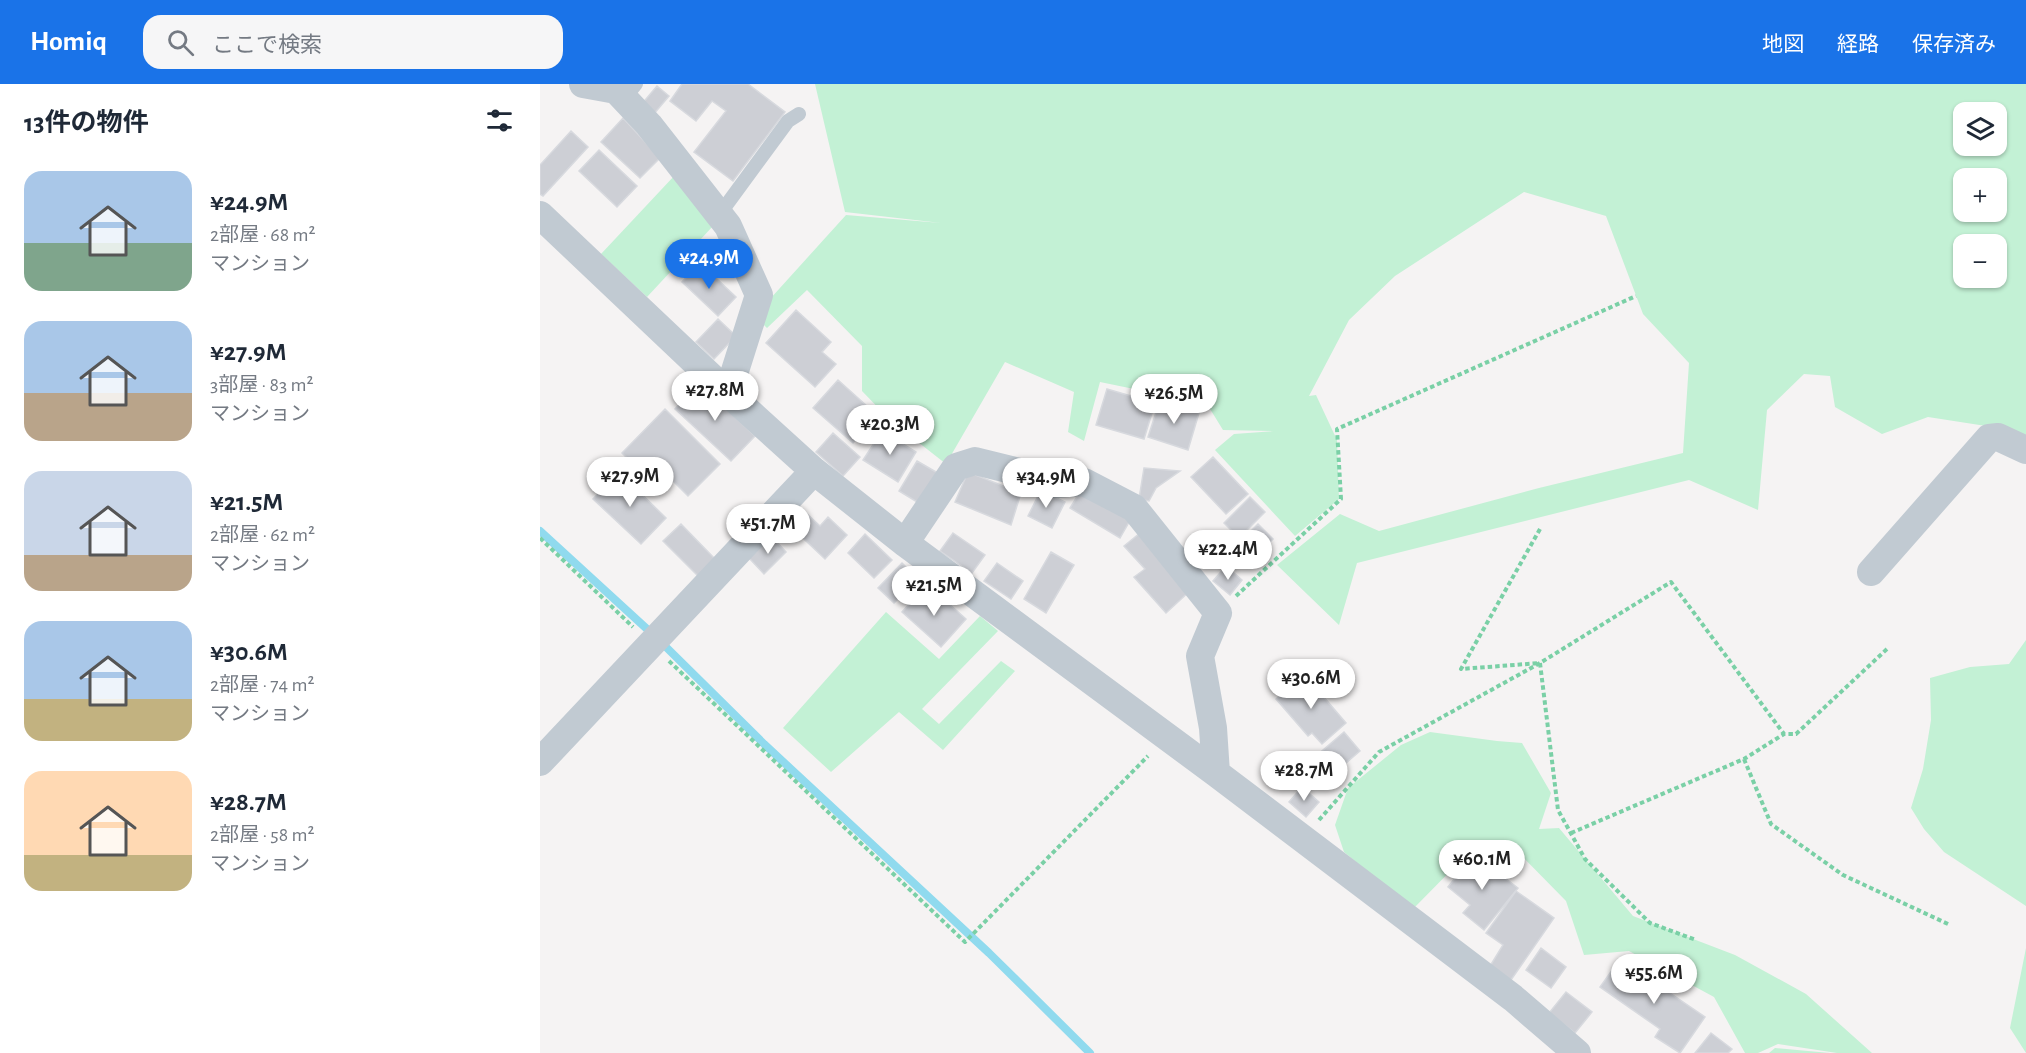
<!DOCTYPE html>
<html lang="ja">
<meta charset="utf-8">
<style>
body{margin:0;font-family:"Alegreya Sans","Noto Sans JP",sans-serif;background:#f6f6f7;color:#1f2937;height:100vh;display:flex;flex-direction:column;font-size:22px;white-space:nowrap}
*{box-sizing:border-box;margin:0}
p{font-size:20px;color:#747a83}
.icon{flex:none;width:33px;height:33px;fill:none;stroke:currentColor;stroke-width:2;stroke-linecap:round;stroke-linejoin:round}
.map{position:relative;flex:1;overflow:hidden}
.details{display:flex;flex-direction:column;background:#fff;width:540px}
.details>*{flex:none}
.fabs{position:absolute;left:1413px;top:18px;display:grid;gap:12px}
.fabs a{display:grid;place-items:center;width:54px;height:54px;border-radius:12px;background:#fff;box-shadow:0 2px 4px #0004;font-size:30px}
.price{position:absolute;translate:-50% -51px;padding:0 14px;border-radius:21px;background:#fff;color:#222;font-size:20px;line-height:39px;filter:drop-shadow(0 2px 3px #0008)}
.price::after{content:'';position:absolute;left:50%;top:36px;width:18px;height:14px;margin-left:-9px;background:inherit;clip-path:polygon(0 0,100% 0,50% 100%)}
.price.selected{background:#1a73e8;color:#fff}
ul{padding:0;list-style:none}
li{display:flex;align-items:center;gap:18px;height:150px;padding:0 24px}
li span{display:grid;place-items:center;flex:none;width:168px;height:120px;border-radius:18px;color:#555}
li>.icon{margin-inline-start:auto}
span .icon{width:72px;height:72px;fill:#fffc;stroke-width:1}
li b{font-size:26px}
h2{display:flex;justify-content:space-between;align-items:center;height:72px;padding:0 24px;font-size:26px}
header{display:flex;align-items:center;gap:36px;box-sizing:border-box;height:84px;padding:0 30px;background:#1a73e8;color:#fff}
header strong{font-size:28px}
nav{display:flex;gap:33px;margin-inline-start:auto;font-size:21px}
.search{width:420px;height:54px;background:#f6f6f7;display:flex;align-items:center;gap:15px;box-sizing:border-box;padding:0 21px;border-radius:18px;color:#747a83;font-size:22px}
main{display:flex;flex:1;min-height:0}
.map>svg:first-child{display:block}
</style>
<header>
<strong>Homiq</strong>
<div class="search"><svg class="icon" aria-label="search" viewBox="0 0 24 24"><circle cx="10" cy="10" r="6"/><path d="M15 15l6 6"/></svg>ここで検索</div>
<nav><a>地図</a><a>経路</a><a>保存済み</a></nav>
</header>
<main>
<section class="details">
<h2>13件の物件<svg class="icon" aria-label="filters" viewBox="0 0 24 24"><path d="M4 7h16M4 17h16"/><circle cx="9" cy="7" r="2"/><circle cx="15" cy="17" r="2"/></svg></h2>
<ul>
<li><span style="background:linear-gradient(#a9c7e8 60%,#7fa58c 0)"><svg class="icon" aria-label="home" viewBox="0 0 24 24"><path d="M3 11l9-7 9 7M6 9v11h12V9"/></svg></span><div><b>¥24.9M</b><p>2部屋 · 68 m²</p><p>マンション</p></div></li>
<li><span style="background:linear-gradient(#a9c7e8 60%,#b9a48a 0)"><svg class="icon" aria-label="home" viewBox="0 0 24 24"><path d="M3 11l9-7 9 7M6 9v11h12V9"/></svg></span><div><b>¥27.9M</b><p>3部屋 · 83 m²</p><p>マンション</p></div></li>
<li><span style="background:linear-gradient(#c9d6e8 70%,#b9a48a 0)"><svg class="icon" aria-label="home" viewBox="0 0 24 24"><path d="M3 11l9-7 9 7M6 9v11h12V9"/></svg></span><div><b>¥21.5M</b><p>2部屋 · 62 m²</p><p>マンション</p></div></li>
<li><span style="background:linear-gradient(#a9c7e8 65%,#c2b280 0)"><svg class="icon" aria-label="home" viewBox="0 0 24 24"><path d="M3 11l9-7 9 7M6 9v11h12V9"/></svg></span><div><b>¥30.6M</b><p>2部屋 · 74 m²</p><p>マンション</p></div></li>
<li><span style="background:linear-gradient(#ffd9b3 70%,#c2b280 0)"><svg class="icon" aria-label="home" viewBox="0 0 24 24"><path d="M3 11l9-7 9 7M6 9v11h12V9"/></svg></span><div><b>¥28.7M</b><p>2部屋 · 58 m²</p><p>マンション</p></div></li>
</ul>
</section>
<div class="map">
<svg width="1486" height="969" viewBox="0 0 1486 969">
<rect width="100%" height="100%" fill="#f5f3f3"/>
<path fill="#c3f1d5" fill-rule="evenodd" d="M275,0H1486V355L1446,342L1388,333L1342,350L1295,323L1290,292L1264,290L1227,326L1218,426L1149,396L817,479L799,541L737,481L800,430L839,447L999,404L1143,369L1149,279L1103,230L1066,132L984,108L855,192L809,236L769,312L776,311L797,356L799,415L755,452L675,366L694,350L734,347L683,346L667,320L560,298L544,357L528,348L534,308L465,278L406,380L350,336L322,307V262L267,206L227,244L219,236L230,215L306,131L401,139L305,128ZM1424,28H1456V62H1424ZM1424,94H1456V128H1424ZM1424,160H1456V194H1424Z
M135,91L173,142L107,213L61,170Z
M346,528L399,575L440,532L458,547L382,625L399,640L461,577L475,587L403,666L359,628L291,688L243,644Z
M1486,556V822L1404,768L1384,745L1371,724L1383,685L1391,636L1390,594L1430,583L1469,580Z
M890,648L957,657L982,659L1011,709L999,745L1019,744L1093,832L1195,871L1266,910L1332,969H1297L1238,960L1218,969H1205L1174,913L1089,867L1044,871L1026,817L976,766L940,757L873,825L804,768L795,741L808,704L861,661Z
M1486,864V969L1470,944Z
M1235,964L1290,969H1229Z"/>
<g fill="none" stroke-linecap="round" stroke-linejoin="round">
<path stroke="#90daee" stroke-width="8" d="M0,447L107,545
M127,564L224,660L449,869L550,969"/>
</g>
<path fill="#cdcfd5" stroke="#d7d9de" stroke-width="1.5" d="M142,0H208L245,28L193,97L154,68L186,27L172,17L156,37L130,17Z
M117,2L129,12L113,31L101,21Z
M83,34L120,74L100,94L61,58Z
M31,47L48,63L3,112L0,110V81Z
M59,66L97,102L77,123L39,87Z
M160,179L196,213L178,232L142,198Z
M256,226L291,258L282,268L296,280L275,303L226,259Z
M178,235L196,252L174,275L156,258Z
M298,296L337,331L313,359L273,324Z
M159,299L215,352L191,377L135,325Z
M567,305L615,319L604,355L556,341Z
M620,316L659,329L648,366L608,353Z
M125,325L180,380L148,412L117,381L106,393L82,369Z
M342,347L376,368L358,398L323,376Z
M293,349L320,373L303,392L276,368Z
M673,373L708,410L686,430L651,393Z
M377,377L403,392L382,421L359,407Z
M604,384L640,387L616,404L609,417L599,415Z
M79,388L126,434L101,460L53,415Z
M428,388L481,409L471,441L415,418Z
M543,403L592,433L580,454L530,424Z
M501,406L525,418L512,444L488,432Z
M710,413L725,428L699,454L684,439Z
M263,426L280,442L288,433L307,451L285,475L249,441Z
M141,440L176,476L159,493L123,457Z
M718,440L733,455L707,481L692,466Z
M413,449L445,471L432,489L400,467Z
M600,449L651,506L626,529L594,493L605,485L584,462Z
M325,450L352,476L334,494L308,469Z
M231,452L246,468L224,490L209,474Z
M511,468L534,481L506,529L484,515Z
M362,479L378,495L354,519L338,504Z
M457,479L483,497L471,515L444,497Z
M686,482L702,496L690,511L673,497Z
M381,507L392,517L398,510L426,535L401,563L362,528Z
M764,590L806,639L782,660L772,649L768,652L736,615Z
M804,648L820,667L778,703L762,684Z
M762,703L779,718L766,733L749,718Z
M934,770L978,804L944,846L923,829L930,821L908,803Z
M976,807L1014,834L971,896L950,882L963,861L946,849Z
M1001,864L1026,883L1011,904L986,886Z
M1080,875L1165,933L1140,969L1115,953L1120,945L1060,903Z
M1026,908L1052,928L1035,949L1009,929Z
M1171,949L1192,965L1188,969H1155Z"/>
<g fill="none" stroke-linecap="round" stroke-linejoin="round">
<path stroke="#7ad0a6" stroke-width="4" stroke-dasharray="4.5 3" stroke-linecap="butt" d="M1000,445L921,585L1000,579L1018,726L1045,775L1110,839L1156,856
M0,454L93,543
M696,512L801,415L797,345L1096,212
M129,577L425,858L608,672
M1204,675L1231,740L1303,791L1408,840
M779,736L839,668L1000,579L1131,498L1244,650H1256L1347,565
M1031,749L1204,675L1244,650"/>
<path stroke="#c1cad2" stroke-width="14" d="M84,15L96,0
M179,131L248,37L259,30"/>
<path stroke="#c1cad2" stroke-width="28" d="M43,0L76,6L109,41L188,142L219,211L188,309
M0,131L188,309L274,387L365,459L676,689L973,914L1037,969
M365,459L416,383L435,377L488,390L514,400L544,398L594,424L678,529L660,572L673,644L676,689
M1331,488L1449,354L1458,353L1486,366
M0,678L274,387"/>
</g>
</svg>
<div class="fabs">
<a><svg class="icon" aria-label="layers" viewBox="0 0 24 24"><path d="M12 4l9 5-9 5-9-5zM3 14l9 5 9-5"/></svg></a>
<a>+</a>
<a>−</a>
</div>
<b class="price selected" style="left:169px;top:206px">¥24.9M</b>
<b class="price" style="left:175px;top:338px">¥27.8M</b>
<b class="price" style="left:634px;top:341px">¥26.5M</b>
<b class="price" style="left:350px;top:372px">¥20.3M</b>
<b class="price" style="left:90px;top:424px">¥27.9M</b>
<b class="price" style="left:506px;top:425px">¥34.9M</b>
<b class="price" style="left:228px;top:471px">¥51.7M</b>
<b class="price" style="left:688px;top:497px">¥22.4M</b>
<b class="price" style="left:394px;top:533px">¥21.5M</b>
<b class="price" style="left:771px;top:626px">¥30.6M</b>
<b class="price" style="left:764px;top:718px">¥28.7M</b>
<b class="price" style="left:942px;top:807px">¥60.1M</b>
<b class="price" style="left:1114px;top:921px">¥55.6M</b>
</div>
</main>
